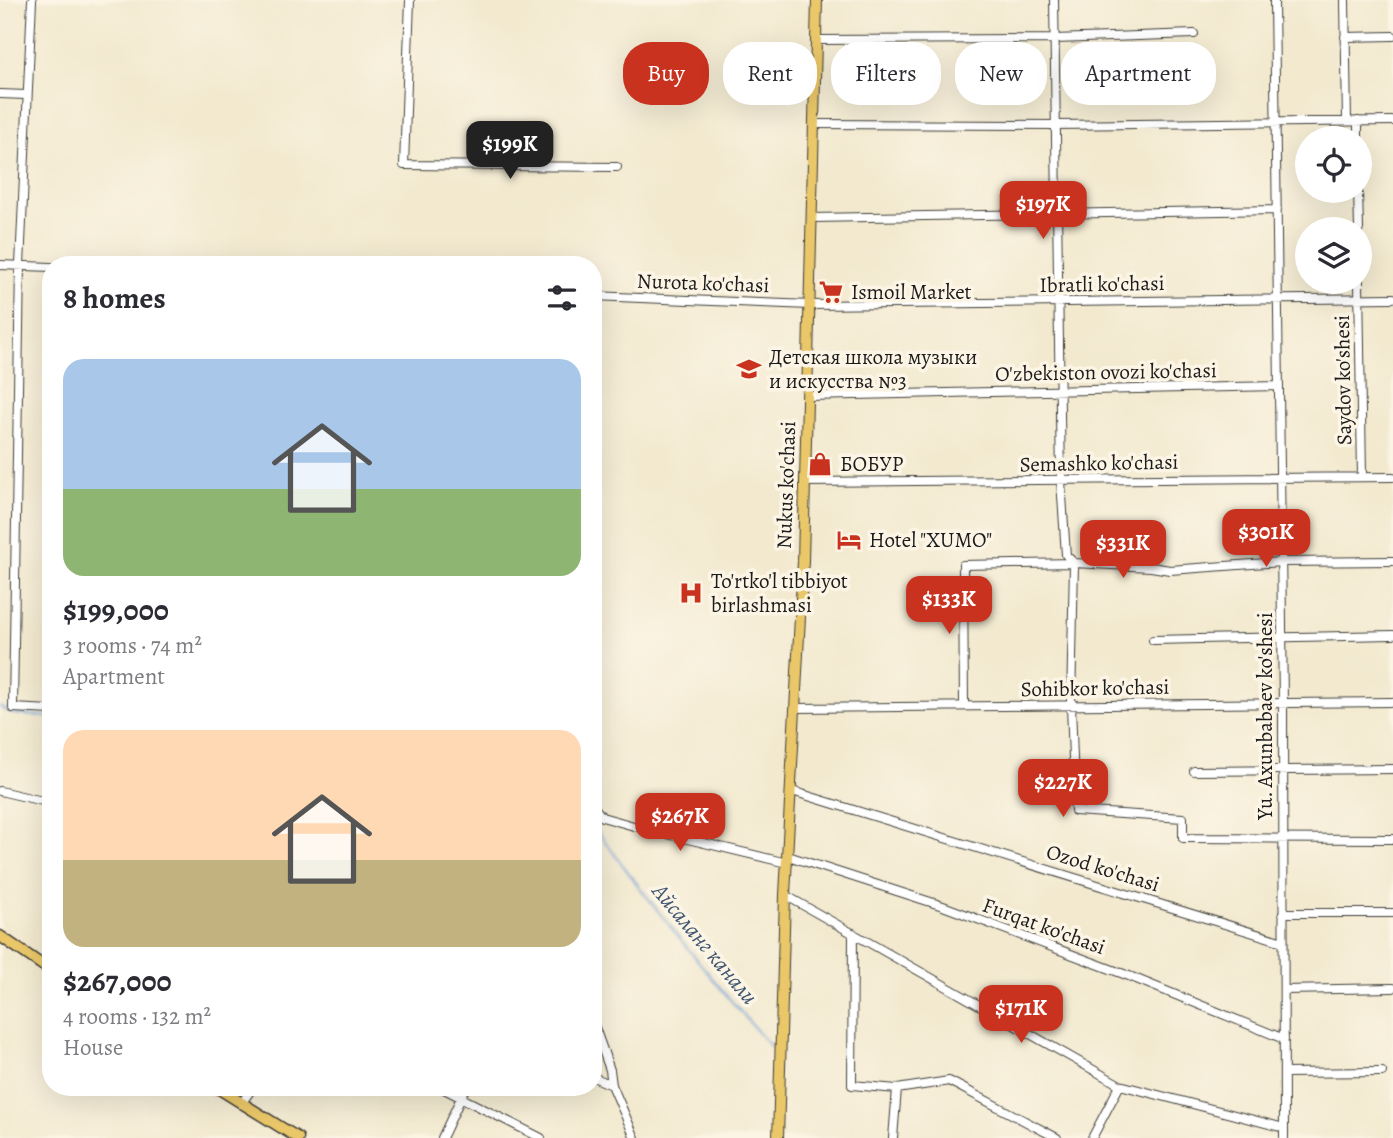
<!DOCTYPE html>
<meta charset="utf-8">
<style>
body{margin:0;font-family:Alegreya,serif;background:#f2f2f3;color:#2b2b33;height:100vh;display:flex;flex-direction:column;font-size:26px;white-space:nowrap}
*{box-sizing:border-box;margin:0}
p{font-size:23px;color:#7c7c81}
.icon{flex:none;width:38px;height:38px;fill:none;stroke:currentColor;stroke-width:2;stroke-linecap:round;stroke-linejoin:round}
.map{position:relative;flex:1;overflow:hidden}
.side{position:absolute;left:42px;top:256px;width:560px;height:840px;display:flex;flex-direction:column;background:#fff;border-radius:28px;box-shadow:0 7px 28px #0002}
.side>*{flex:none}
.banner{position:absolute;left:623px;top:42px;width:665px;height:63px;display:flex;gap:14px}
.fabs{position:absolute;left:1295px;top:126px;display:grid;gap:14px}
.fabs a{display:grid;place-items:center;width:77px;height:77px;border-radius:50%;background:#fff;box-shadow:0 7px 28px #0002;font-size:35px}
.price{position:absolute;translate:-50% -60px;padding:0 16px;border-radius:14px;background:#c8321e;color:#fff;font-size:23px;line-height:46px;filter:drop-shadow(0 2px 4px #0008)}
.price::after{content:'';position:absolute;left:50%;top:42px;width:21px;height:16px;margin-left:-10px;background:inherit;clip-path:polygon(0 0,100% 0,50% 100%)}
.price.selected{background:#222;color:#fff}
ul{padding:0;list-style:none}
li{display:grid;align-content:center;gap:14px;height:371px;padding:0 21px}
li span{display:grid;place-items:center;height:217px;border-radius:21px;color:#555}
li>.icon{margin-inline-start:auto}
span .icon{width:126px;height:126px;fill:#fffc;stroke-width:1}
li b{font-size:30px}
h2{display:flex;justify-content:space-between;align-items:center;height:84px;padding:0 21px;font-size:30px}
.tag{padding:0 24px;border-radius:28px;background:#fff;box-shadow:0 7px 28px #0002;font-size:24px;line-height:63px}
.tag.selected{background:#c8321e;color:#fff}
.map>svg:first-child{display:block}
</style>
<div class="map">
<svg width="1393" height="1138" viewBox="0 0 1393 1138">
<rect width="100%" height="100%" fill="#fcf5e5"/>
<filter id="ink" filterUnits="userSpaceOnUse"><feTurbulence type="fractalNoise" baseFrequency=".0143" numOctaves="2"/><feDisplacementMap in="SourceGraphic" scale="14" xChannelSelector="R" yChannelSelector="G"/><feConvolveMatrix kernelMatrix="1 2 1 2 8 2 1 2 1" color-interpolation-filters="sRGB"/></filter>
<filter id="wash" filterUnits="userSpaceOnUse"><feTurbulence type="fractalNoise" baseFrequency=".00686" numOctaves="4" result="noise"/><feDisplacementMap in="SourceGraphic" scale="28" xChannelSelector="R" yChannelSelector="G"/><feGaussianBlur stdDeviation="1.57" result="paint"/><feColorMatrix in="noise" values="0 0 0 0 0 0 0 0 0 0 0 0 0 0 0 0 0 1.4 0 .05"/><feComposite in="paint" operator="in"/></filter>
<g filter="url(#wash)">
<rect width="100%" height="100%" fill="#f2e9cf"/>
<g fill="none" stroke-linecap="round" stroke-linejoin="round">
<path stroke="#6f9ed8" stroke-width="2" d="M0,707L14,714L51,717
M593,825C649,902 708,975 771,1047"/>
</g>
</g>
<g filter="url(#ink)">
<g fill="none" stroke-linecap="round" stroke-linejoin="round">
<g stroke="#3c3b37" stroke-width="10">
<path id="minor" d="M32,0L20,265L13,708L51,710
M410,0L404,165L617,167
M1054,0L1061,481L1066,555L1074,563L1071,705L1075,811L1183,818V838L1393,839
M1274,0L1283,703L1284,1138
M1345,1L1347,121
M1345,37L1393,36
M816,40L1055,39L1194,34
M0,94L26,95
M1358,121V138
M814,124L1056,125L1393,121
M1358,191L1359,229
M812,218L1277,210
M0,265L51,267
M1359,282L1362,477
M593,296L811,305L1393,298
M808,396L1279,386
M805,482L1393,477
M1153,640L1393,635
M964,706L963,565L1074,563L1151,567L1170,570L1281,562L1393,561
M797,708L1393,702
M1194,771L1393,769
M0,791L51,803
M792,791L1283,942
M593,806L602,817L634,826L787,863
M788,856L943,906L1129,976L1284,1039
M785,895L1120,1085L1284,1128
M1283,913H1393
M853,933L852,1085L897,1089L893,1138
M1284,990L1393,988
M593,1022L610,1070L612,1085
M1284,1073L1382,1072
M593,1077L612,1085L635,1138
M440,1087L541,1138
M897,1089L949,1081L1057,1138
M241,1104L253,1087
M442,1138L466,1087
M1092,1138L1120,1085"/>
</g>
<g stroke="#3c3b37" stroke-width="12">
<path id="major" d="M778,1138L785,895L803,561L817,0"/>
</g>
<g stroke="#3c3b37" stroke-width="13">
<path id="highway" d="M0,936L51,971
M216,1087L298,1138"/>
</g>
<use href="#minor" stroke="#fff" stroke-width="8"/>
<use href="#major" stroke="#eac769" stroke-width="10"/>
<use href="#highway" stroke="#eac769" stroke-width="10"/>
</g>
</g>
<defs>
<g id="supermarket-bare" transform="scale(1.89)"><path d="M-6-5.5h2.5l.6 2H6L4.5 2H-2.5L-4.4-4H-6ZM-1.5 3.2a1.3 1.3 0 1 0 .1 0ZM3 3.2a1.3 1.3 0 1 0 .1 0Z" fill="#c8321e" stroke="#fcf5e5" stroke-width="2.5" paint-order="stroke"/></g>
<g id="school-bare" transform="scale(1.89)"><path d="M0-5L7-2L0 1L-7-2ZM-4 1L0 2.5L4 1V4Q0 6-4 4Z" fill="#c8321e" stroke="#fcf5e5" stroke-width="2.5" paint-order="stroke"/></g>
<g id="shop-bare" transform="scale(1.89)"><path d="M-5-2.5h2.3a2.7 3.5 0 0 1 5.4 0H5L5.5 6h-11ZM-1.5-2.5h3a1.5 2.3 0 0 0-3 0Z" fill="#c8321e" stroke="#fcf5e5" stroke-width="2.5" paint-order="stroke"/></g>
<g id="hotel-bare" transform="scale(1.89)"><path d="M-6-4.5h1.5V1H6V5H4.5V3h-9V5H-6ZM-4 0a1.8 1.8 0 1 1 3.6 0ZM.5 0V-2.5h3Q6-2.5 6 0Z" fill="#c8321e" stroke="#fcf5e5" stroke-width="2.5" paint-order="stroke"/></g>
<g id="hospital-bare" transform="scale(1.89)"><path d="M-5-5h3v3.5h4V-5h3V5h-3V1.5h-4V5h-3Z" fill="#c8321e" stroke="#fcf5e5" stroke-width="2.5" paint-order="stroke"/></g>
</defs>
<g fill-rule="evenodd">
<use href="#supermarket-bare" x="831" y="292"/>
<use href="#school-bare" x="749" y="369"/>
<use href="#shop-bare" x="820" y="464"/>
<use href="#hotel-bare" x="849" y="540"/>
<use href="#hospital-bare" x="691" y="593"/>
</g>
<g text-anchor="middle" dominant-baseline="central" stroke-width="7" stroke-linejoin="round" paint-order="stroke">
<g font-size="21" fill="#1c1c1c" stroke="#fcf5e5">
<text transform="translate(703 283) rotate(2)">Nurota ko'chasi</text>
<text transform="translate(1102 284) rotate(-1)">Ibratli ko'chasi</text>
<text transform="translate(1106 372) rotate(-1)">O'zbekiston ovozi ko'chasi</text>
<text transform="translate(1343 380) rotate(-91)">Saydov ko'shesi</text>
<text transform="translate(1099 463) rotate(-1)">Semashko ko'chasi</text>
<text transform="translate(786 485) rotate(-88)">Nukus ko'chasi</text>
<text transform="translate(1095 688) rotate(-1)">Sohibkor ko'chasi</text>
<text transform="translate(1265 716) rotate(-90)">Yu. Axunbabaev ko'shesi</text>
<text transform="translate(1103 868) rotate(17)">Ozod ko'chasi</text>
<text transform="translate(1044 926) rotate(20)">Furqat ko'chasi</text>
</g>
<g font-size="21" fill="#1c1c1c" stroke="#fcf5e5" text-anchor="start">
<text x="851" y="292">Ismoil Market</text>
<text x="769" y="357">Детская школа музыки<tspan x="769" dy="24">и искусства №3</tspan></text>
<text x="840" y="464">БОБУР</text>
<text x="869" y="540">Hotel "XUMO"</text>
<text x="711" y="581">To'rtko'l tibbiyot<tspan x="711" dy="24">birlashmasi</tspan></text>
</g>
<g font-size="23" font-style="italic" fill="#415671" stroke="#fcf5e5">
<text transform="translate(705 944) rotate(50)">Айсаланг канали</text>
</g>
</g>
</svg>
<div class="fabs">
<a><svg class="icon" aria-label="locate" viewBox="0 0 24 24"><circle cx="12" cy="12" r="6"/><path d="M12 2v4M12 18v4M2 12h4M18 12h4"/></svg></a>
<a><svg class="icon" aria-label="layers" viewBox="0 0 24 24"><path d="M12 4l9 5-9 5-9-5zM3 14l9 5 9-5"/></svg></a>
</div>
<b class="price selected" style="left:510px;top:181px">$199K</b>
<b class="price" style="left:1043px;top:241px">$197K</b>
<b class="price" style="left:1266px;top:569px">$301K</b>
<b class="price" style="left:1123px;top:580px">$331K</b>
<b class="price" style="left:949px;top:636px">$133K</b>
<b class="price" style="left:1063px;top:819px">$227K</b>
<b class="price" style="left:680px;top:853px">$267K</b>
<b class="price" style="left:1021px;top:1045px">$171K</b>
<div class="banner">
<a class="tag selected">Buy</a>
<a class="tag">Rent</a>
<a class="tag">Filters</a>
<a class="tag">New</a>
<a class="tag">Apartment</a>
</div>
<section class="side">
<h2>8 homes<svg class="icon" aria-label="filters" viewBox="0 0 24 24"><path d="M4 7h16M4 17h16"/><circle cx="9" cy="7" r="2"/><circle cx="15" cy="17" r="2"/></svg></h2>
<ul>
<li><span style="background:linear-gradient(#a9c7e8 60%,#8fb573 0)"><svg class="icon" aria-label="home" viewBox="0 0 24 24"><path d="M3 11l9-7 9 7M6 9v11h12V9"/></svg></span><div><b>$199,000</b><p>3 rooms · 74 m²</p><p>Apartment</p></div></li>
<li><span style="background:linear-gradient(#ffd9b3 60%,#c2b280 0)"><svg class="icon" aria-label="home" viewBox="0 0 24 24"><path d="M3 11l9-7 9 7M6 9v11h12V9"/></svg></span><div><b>$267,000</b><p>4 rooms · 132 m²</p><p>House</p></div></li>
</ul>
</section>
</div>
